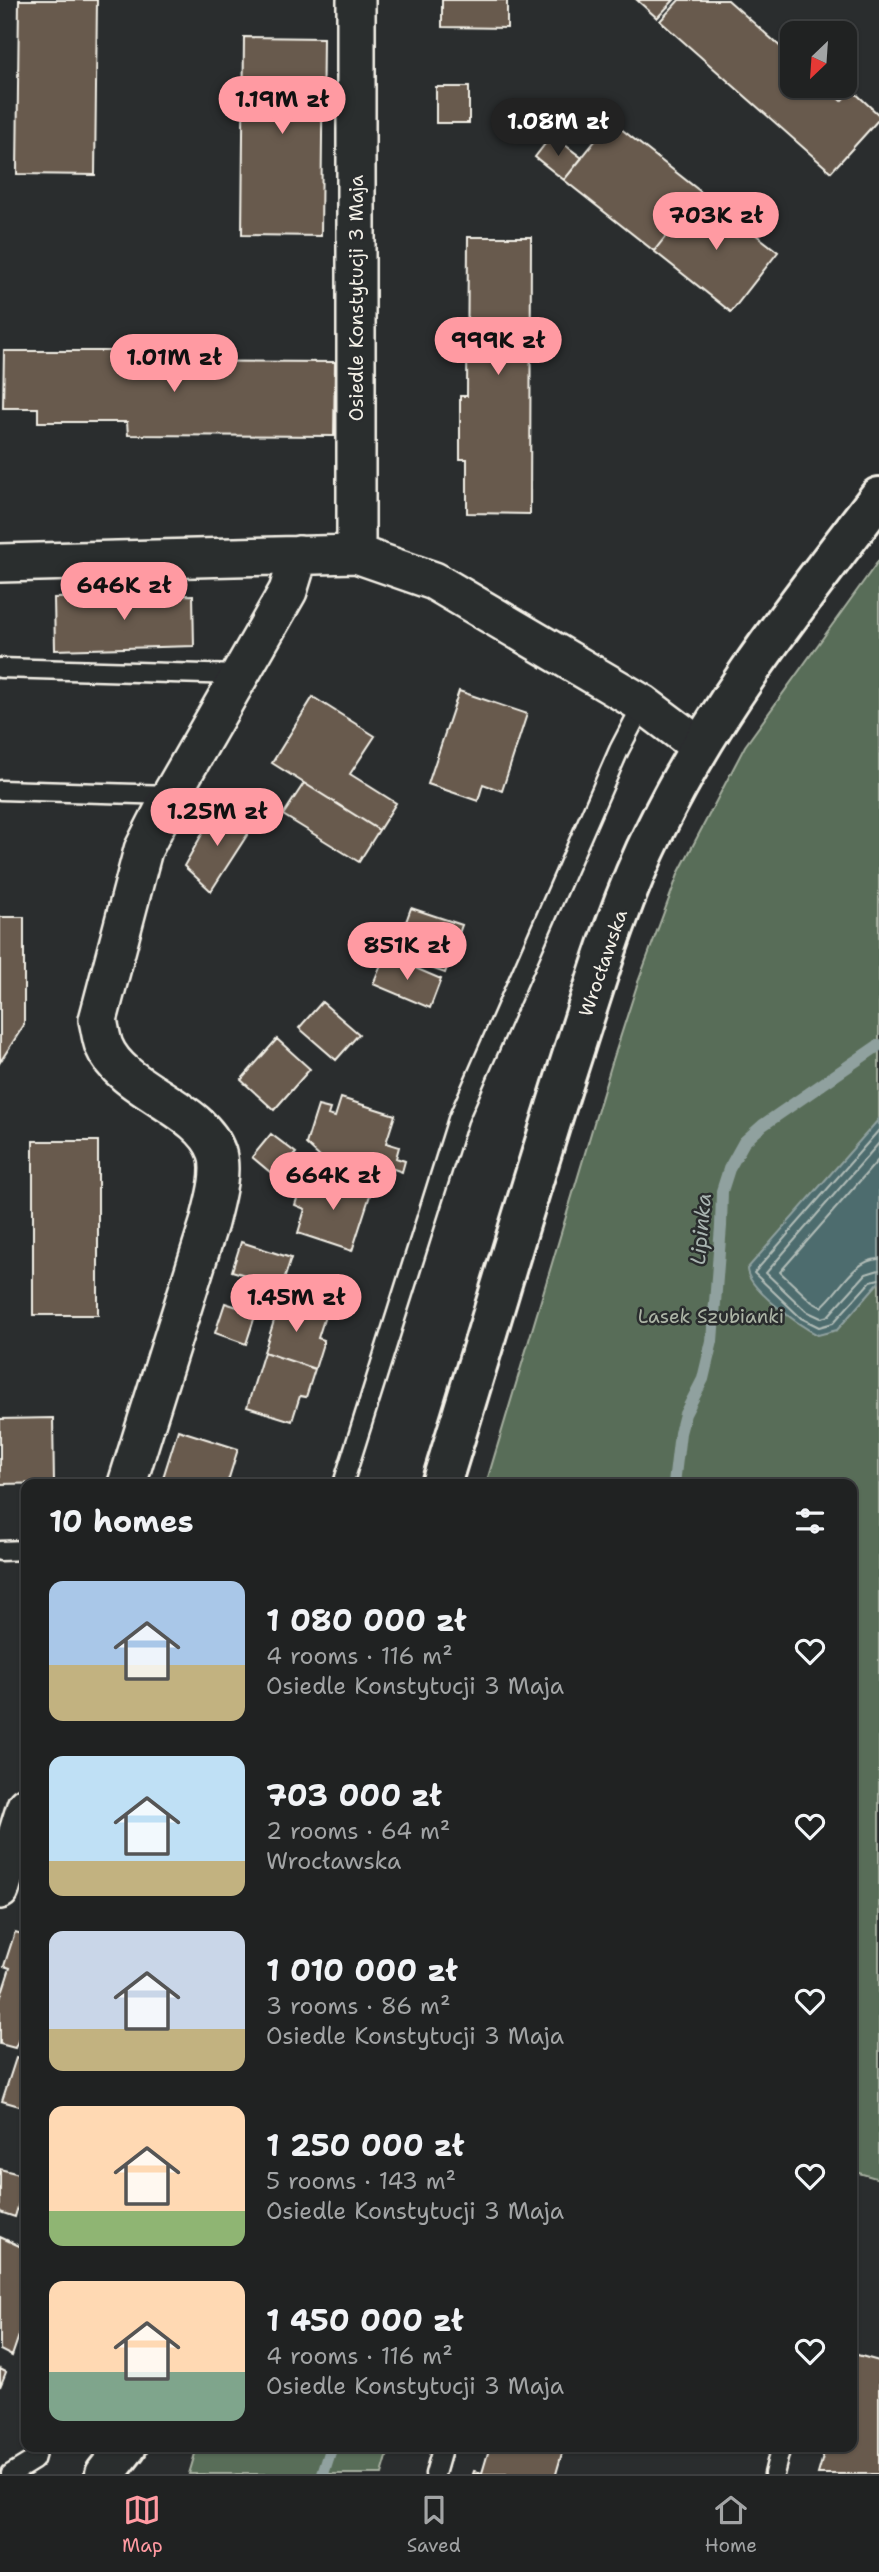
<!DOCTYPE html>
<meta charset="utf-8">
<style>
body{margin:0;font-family:"Shantell Sans",sans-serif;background:#282a2a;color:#f1f3f6;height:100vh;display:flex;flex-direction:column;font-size:26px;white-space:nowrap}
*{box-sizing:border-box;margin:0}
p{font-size:23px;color:#a2a4a5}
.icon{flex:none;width:38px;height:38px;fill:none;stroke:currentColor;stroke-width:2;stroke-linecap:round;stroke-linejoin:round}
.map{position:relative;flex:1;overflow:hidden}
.sheet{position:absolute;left:21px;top:1479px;width:836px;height:973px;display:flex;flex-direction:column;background:#202222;border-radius:14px;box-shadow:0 2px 5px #0004,0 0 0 2px #3d3f40}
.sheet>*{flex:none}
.needle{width:46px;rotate:205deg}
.fabs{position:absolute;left:780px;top:21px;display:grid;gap:14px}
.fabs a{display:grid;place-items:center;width:77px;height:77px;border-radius:14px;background:#202222;box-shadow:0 2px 5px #0004,0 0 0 2px #3d3f40;font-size:35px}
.price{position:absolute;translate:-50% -60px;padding:0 16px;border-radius:24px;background:#ff9aa2;color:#111;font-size:23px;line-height:46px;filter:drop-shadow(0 2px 4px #0008)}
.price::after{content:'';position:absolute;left:50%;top:42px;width:21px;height:16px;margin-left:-10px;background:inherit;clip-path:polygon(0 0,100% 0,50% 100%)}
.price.active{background:#222;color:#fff}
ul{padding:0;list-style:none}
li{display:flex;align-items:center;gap:21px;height:175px;padding:0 28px}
li span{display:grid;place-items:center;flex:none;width:196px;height:140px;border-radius:14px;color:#555}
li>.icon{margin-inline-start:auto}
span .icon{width:84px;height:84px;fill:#fffc;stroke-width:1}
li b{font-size:30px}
h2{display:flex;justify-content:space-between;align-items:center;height:84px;padding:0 28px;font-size:30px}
.menu{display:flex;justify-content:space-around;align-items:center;height:98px;border-top:2px solid #3d3f40;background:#202222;font-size:19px;color:#a2a4a5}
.menu a{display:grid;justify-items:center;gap:4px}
.menu .active{color:#ff9aa2}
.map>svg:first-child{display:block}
</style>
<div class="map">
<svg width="879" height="2474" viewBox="0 0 879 2474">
<rect width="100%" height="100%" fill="#2a2d2e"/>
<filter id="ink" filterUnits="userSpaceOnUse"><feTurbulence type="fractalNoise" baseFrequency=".0143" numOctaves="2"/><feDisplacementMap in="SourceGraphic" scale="14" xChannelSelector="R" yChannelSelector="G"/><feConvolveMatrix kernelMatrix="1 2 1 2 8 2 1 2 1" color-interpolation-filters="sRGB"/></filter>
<g filter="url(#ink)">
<path fill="#596d58" stroke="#a6afa0" stroke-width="2" d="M879,560V2179L852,2171V1484H486L611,1066L638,982L679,872L745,746Z
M197,2447V2446L390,2447L382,2474H189Z"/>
<path fill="#4d6c6e" stroke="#90a19f" stroke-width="2" d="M879,1119V1282L837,1330L818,1335C800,1326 747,1288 747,1269Z"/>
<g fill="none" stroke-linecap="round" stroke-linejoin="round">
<path stroke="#b1bcb7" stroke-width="2" d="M879,1130L754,1273L801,1318L819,1327L833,1323L871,1281L879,1279
M879,1143L766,1273L806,1311L821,1318L828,1316L866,1274L879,1270
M879,1159L780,1272L812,1302L821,1307C840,1292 852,1260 879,1259"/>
<path stroke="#90a19f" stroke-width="12" d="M674,1484L680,1433L685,1414L703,1379L712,1341L721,1226L722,1191L729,1169L744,1142L763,1125L879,1045
M323,2474L332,2446"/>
</g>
<path fill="#675a4e" stroke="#f4f1e8" stroke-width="2" d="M19,0H97L95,175L17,174Z
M442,0H507V28L442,27Z
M637,0H674L657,18Z
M679,0H728L793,58V86H824L841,101L852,90L879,115V119L831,172L660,21Z
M244,37L323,38L321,236L242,235Z
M436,87H469V123H436Z
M611,121L701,192L654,251L564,180Z
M552,135L582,158L564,180L535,157Z
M701,192L778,252L731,312L654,251Z
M468,237H531L530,514L467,513V459H460V396H467Z
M4,351H128V361L335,362L334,436L128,435L127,422H38V408H3Z
M193,595L194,646L55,650L54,598Z
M459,691L527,714L502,791L483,784L478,801L428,784Z
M313,697L375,736L350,774L396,803L379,830L272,763Z
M304,783L379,830L359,862L283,815Z
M218,806L251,829L211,891L184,866Z
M411,908L462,925L445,973L394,955Z
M0,917H24V1025L0,1062Z
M385,955L441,979L430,1008L373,984Z
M322,1002L359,1034L336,1060L299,1028Z
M277,1039L310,1069L274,1110L241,1080Z
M341,1098L395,1115L386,1143L399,1147L396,1158L405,1161L402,1172L380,1164L371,1192L317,1175L322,1159L306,1144L318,1106L330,1109L328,1115L335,1117Z
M271,1134L296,1153L276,1177L252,1157Z
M33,1141H98V1315H33Z
M317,1175L371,1192L352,1251L298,1233L305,1209L295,1205L300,1189L311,1192Z
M241,1242L291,1258L282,1286L232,1271Z
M281,1299L326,1313L318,1338L324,1340L315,1369L264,1352Z
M225,1303L256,1313L246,1344L215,1333Z
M264,1352L315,1369L306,1397L300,1396L292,1421L247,1407Z
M53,1418L54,1483L0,1484V1419Z
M178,1430L238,1449L228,1481L236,1484H161Z
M15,1932L26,1935V1979L24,1986L26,1987V2023L15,2048L0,2044V1999L10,1968L4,1966Z
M16,2058L26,2061V2108L2,2101Z
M26,2167V2197L21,2196L15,2217L0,2212V2169L23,2175Z
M0,2237L26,2249V2315L12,2356L0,2350Z
M854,2354L879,2361V2474H818L826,2446H852Z
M0,2369L6,2372L0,2387Z
M490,2446H564L556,2474H473L474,2471L482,2473Z"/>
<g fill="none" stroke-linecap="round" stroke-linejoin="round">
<g stroke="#f4f1e8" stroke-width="23">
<path id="lane" d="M0,668L239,675
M0,790L171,795
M343,1484L458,1119L619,750L643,704
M0,1551L26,1550
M11,2474L34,2460L38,2446
M435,2474L443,2446
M774,2474L781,2446"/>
</g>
<g stroke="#f4f1e8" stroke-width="42">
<path id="street" d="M356,0V554
M0,563L356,554L434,581L643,704L699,746
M127,1484L209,1223C214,1202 223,1174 217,1153C202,1107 122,1091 104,1046C101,1038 100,1028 98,1020L143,850L171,795L288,591L299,555
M0,1890L26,1806"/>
</g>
<g stroke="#f4f1e8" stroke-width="44">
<path id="secondary" d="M441,1484C483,1348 523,1211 566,1075C593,992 617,906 656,828C715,707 798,603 879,497
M105,2474L127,2446"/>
</g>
<use href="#lane" stroke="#2a2d2e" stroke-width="18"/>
<use href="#street" stroke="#2a2d2e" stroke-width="37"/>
<use href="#secondary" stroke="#2a2d2e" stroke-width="38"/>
</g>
</g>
<g text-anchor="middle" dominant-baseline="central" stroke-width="5" stroke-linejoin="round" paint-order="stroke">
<g font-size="19" fill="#f4f1e8" stroke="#2a2d2e">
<text transform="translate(356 298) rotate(-90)">Osiedle Konstytucji 3 Maja</text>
<text transform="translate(603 963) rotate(-71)">Wrocławska</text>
</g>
<g font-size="19" fill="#aeb6a7" stroke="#2a2d2e">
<text x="711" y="1316">Lasek Szubianki</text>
</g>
<g font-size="21" font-style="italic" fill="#a9b5b1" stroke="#2a2d2e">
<text transform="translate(701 1229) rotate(-85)">Lipinka</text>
</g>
</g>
</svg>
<div class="fabs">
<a><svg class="needle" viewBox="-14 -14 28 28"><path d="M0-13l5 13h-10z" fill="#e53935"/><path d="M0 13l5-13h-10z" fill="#a2a4a5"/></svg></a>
</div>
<b class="price" style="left:282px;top:136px">1.19M zł</b>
<b class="price active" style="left:558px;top:158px">1.08M zł</b>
<b class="price" style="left:716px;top:252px">703K zł</b>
<b class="price" style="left:498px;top:377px">999K zł</b>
<b class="price" style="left:174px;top:394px">1.01M zł</b>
<b class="price" style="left:124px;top:622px">646K zł</b>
<b class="price" style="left:217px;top:848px">1.25M zł</b>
<b class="price" style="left:407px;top:982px">851K zł</b>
<b class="price" style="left:333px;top:1212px">664K zł</b>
<b class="price" style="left:296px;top:1334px">1.45M zł</b>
<section class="sheet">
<h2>10 homes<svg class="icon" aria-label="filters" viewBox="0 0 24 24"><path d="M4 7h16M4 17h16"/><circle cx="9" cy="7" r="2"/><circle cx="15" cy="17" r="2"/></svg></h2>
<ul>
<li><span style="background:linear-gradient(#a9c7e8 60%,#c2b280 0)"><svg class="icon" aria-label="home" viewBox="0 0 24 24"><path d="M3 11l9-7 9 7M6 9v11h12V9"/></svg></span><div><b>1 080 000 zł</b><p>4 rooms · 116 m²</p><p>Osiedle Konstytucji 3 Maja</p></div><svg class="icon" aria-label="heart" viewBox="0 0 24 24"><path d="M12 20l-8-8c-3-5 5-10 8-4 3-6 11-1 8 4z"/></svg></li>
<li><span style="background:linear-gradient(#bfe0f5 75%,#c2b280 0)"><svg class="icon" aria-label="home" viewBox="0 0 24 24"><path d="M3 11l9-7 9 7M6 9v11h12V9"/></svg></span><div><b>703 000 zł</b><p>2 rooms · 64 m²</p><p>Wrocławska</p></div><svg class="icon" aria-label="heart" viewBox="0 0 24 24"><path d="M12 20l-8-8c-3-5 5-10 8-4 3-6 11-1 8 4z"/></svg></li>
<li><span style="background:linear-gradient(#c9d6e8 70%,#c2b280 0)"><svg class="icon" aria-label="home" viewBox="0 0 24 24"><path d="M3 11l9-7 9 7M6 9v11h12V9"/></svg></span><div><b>1 010 000 zł</b><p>3 rooms · 86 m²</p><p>Osiedle Konstytucji 3 Maja</p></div><svg class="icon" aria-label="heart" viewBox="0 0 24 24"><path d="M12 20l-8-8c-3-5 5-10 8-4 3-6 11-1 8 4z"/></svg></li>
<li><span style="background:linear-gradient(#ffd9b3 75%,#8fb573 0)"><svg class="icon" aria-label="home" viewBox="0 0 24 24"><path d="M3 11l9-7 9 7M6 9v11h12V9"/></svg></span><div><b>1 250 000 zł</b><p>5 rooms · 143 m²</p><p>Osiedle Konstytucji 3 Maja</p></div><svg class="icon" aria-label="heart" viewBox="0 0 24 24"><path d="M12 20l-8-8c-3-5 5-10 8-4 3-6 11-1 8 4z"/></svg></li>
<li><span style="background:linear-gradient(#ffd9b3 65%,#7fa58c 0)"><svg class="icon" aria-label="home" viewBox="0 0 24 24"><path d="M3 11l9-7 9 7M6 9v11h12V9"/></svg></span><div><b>1 450 000 zł</b><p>4 rooms · 116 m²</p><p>Osiedle Konstytucji 3 Maja</p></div><svg class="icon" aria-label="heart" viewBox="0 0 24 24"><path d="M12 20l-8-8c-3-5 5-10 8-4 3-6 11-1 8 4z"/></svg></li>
</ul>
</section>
</div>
<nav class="menu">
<a class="active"><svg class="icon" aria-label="map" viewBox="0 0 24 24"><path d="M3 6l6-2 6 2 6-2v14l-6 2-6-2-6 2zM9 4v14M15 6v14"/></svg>Map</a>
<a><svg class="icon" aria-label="saved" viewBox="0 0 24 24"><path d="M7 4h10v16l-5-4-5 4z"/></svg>Saved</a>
<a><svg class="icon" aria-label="home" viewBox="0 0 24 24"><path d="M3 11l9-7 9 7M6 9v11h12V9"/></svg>Home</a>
</nav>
